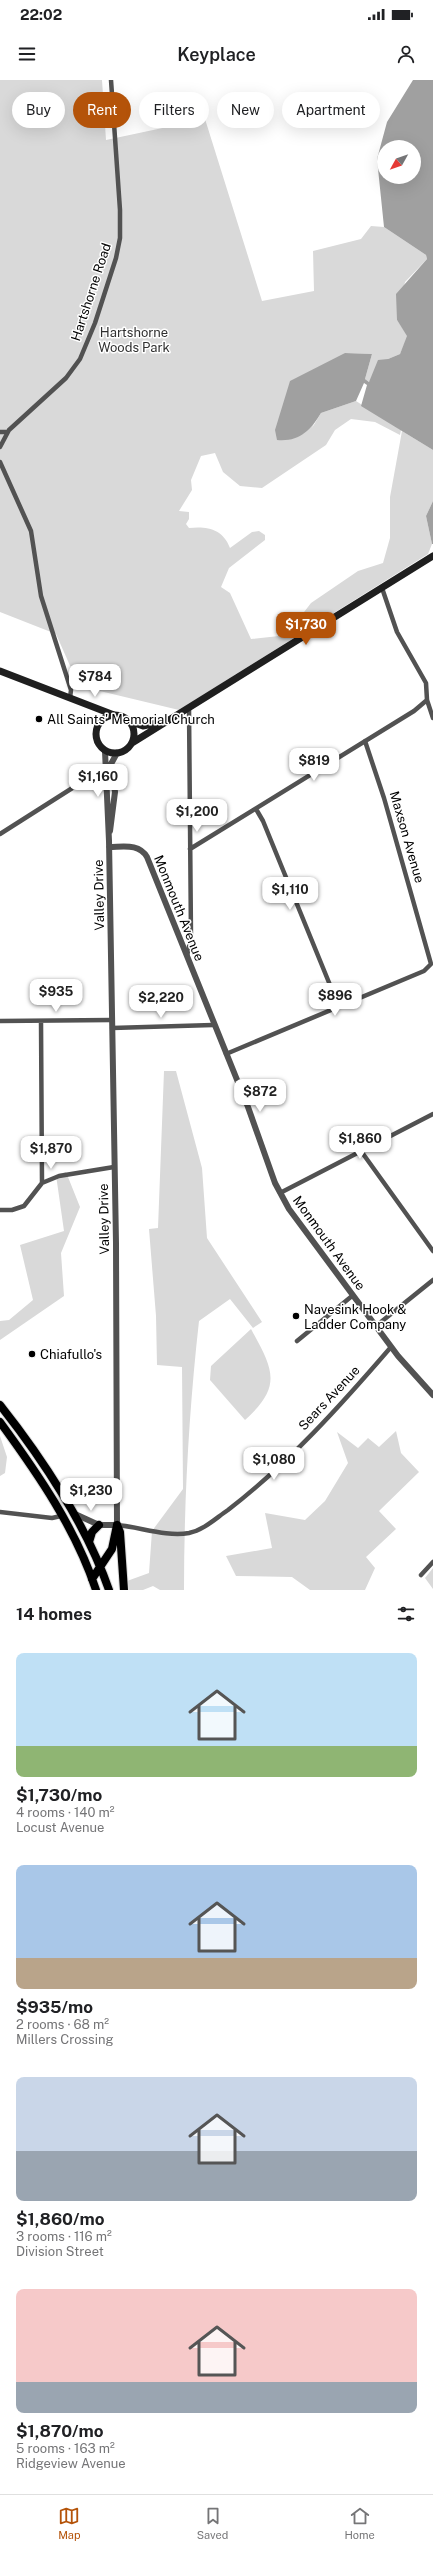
<!DOCTYPE html>
<meta charset="utf-8">
<style>
body{margin:0;font-family:"Public Sans",sans-serif;background:#f2f2f2;color:#202124;height:100vh;display:flex;flex-direction:column;font-size:15px;white-space:nowrap}
*{box-sizing:border-box;margin:0}
p{font-size:13px;color:#757577}
.icon{flex:none;width:22px;height:22px;fill:none;stroke:currentColor;stroke-width:2;stroke-linecap:round;stroke-linejoin:round}
.map{position:relative;height:1510px;overflow:hidden}
.details{display:flex;flex-direction:column;background:#fff;flex:1}
.details>*{flex:none}
.top-card{position:absolute;left:12px;top:12px;width:409px;height:36px;display:flex;gap:8px}
.needle{width:26px;rotate:230deg}
.buttons{position:absolute;left:377px;top:60px;display:grid;gap:8px}
.buttons a{display:grid;place-items:center;width:44px;height:44px;border-radius:50%;background:#fff;box-shadow:0 4px 16px #0002;font-size:20px}
.price{position:absolute;translate:-50% -34px;padding:0 9px;border-radius:8px;background:#fff;color:#222;font-size:13px;line-height:26px;filter:drop-shadow(0 1px 2px #0008)}
.price::after{content:'';position:absolute;left:50%;top:24px;width:12px;height:9px;margin-left:-6px;background:inherit;clip-path:polygon(0 0,100% 0,50% 100%)}
.price.current{background:#b45309;color:#fff}
ul{padding:0;list-style:none}
li{display:grid;align-content:center;gap:8px;height:212px;padding:0 16px}
li span{display:grid;place-items:center;height:124px;border-radius:8px;color:#555}
li>.icon{margin-inline-start:auto}
span .icon{width:72px;height:72px;fill:#fffc;stroke-width:1}
li b{font-size:17px}
h2{display:flex;justify-content:space-between;align-items:center;height:48px;padding:0 16px;font-size:17px}
.chip{padding:0 14px;border-radius:18px;background:#fff;box-shadow:0 4px 16px #0002;font-size:14px;line-height:36px}
.chip.current{background:#b45309;color:#fff}
.status{display:flex;justify-content:space-between;align-items:center;height:28px;padding:0 20px;background:#fff;direction:ltr}
.status svg{height:11px;fill:currentColor}
header{display:flex;justify-content:space-between;align-items:center;height:52px;padding:0 16px;background:#fff;font-size:18px;font-weight:600}
.tab-bar{display:flex;justify-content:space-around;align-items:center;height:56px;border-top:1px solid #e0e0e0;background:#fff;font-size:11px;color:#757577}
.tab-bar a{display:grid;justify-items:center;gap:2px}
.tab-bar .current{color:#b45309}
.map>svg:first-child{display:block}
</style>
<div class="status"><b>22:02</b><svg viewBox="0 0 49 12"><path d="M0 12V9h3v3zM5 12V6h3v6zM10 12V3h3v9zM15 12V0h3v12zM26 1h20v11H26zM47 4h2v5h-2z"/></svg></div>
<header><svg class="icon" aria-label="menu" viewBox="0 0 24 24"><path d="M4 6h16M4 12h16M4 18h16"/></svg>Keyplace<svg class="icon" aria-label="person" viewBox="0 0 24 24"><circle cx="12" cy="8" r="4"/><path d="M4 21q1-7 8-7t8 7"/></svg></header>
<div class="map">
<svg width="433" height="1510" viewBox="0 0 433 1510">
<rect width="100%" height="100%" fill="#fff"/>
<path fill="#d9d9d9" d="M0,0H102L106,60L205,39L262,221L314,211L313,171L361,159L371,146L384,147L426,175L427,179L405,202L397,240L408,256L400,274L388,279L369,302L365,299L372,274L345,273L312,348L321,333L356,321L401,350L400,355L375,342L351,339L335,350L326,365L262,408L240,406L223,392L215,373L201,376L191,400L192,410L179,431L189,432V439L186,444L189,448C207,446 223,449 230,468L252,452L259,451L265,455V460L229,488L221,507L230,513L251,559L279,556L301,536L311,523L358,491L383,483L390,458V417L402,351L433,370V421L426,436L432,464L428,474L179,630L79,606L56,554L0,532Z
M164,991H176L202,1088L207,1158L262,1242L253,1248L230,1219L199,1241C189,1330 184,1421 184,1510H160L153,1506L143,1510H127V1501L149,1493L152,1451L183,1409L182,1287L157,1285L156,1236L149,1149L158,1148Z
M66,1092L80,1127L61,1173L64,1216L0,1260V1241L9,1240L33,1220L20,1165L64,1151L56,1095Z
M251,1249C273,1289 283,1306 245,1340L210,1300L211,1286Z
M396,1351L401,1373L419,1392L379,1431L396,1449L366,1477L375,1488L365,1510H310L292,1497L236,1496L226,1476L272,1468L265,1433L305,1440L325,1421L348,1383L337,1352L358,1368L368,1358L379,1367Z
M0,1356L7,1377L5,1393L0,1396Z
M433,1488V1509L425,1498Z"/>
<path fill="#a0a0a0" fill-rule="evenodd" d="M413,0H433V370L361,326L367,305L364,303L356,321L321,333C310,351 299,362 277,360L275,350L290,301L345,273L372,274L365,299L369,302L378,280L388,279L400,274L407,256L397,240L396,214L427,179L426,175L384,147L377,79L387,42ZM384,67H414V97H384Z
M433,421V464H432L426,436Z"/>
<g fill="none" stroke-linecap="round" stroke-linejoin="round">
<g stroke="#dbdbdb" stroke-width="10">
<path id="trunk" d="M0,1325C42,1378 87,1446 109,1510
M0,1342C38,1394 76,1449 96,1510
M117,1445L120,1452L124,1510
M89,1462L92,1452L99,1445
M92,1499L112,1469L117,1445"/>
</g>
<path stroke="#525252" stroke-width="4.5" d="M0,352H8
M0,367L9,350L66,298L80,279L95,243L116,178L120,158V130L111,0
M0,382L31,451L41,516L71,610L70,618
M382,508L397,552L426,603L427,620L433,638
M256,729L263,741L330,905L336,927
M0,754L107,686
M190,769L414,631L427,620
M187,876L191,857L189,627
M0,941L111,940
M41,941L42,1103
M112,948L213,945
M226,974L424,891L431,884L384,718L365,661
M361,1071L433,1171
M280,1113L433,1034
M0,1130H12L24,1126L42,1103L59,1096L114,1087
M376,1246L433,1200
M297,1261L352,1216
M0,1432L52,1438L61,1436
M117,1445C140,1447 166,1457 189,1453C204,1450 216,1438 228,1430C289,1383 341,1325 391,1267
M421,1495L433,1482"/>
<path stroke="#525252" stroke-width="6" d="M110,751L115,712L111,684L117,673
M109,767C123,767 139,763 147,777L248,1027L275,1103L289,1129L398,1276L433,1315
M75,1434L99,1445H117L116,1163L109,761L105,671"/>
<path stroke="#1f1f1f" stroke-width="7" d="M0,591L114,635
M96 654a19 19 0 1 1 38 0a19 19 0 1 1-38 0Z
M129,641L143,646L157,643
M132,663L433,476"/>
<use href="#trunk" stroke="#000" stroke-width="8"/>
</g>
<g fill="#000" stroke="#fff" stroke-width="1.5">
<circle cx="39" cy="639" r="4"/>
<circle cx="296" cy="1236" r="4"/>
<circle cx="32" cy="1274" r="4"/>
</g>
<g text-anchor="middle" dominant-baseline="central" stroke-width="3" stroke-linejoin="round" paint-order="stroke">
<g font-size="13" fill="#000" stroke="#fff">
<text transform="translate(91 212) rotate(-72)">Hartshorne Road</text>
<text transform="translate(407 757) rotate(74)">Maxson Avenue</text>
<text transform="translate(99 815) rotate(-91)">Valley Drive</text>
<text transform="translate(179 828) rotate(68)">Monmouth Avenue</text>
<text transform="translate(104 1139) rotate(-91)">Valley Drive</text>
<text transform="translate(329 1163) rotate(54)">Monmouth Avenue</text>
<text transform="translate(329 1318) rotate(-47)">Sears Avenue</text>
</g>
<g font-size="13" fill="#303030" stroke="#fff">
<text x="134" y="252">Hartshorne<tspan x="134" dy="15">Woods Park</tspan></text>
</g>
<g font-size="13" fill="#000" stroke="#fff" text-anchor="start">
<text x="47" y="639">All Saints' Memorial Church</text>
<text x="304" y="1229">Navesink Hook &amp;<tspan x="304" dy="15">Ladder Company</tspan></text>
<text x="40" y="1274">Chiafullo's</text>
</g>
</g>
</svg>
<div class="buttons">
<a><svg class="needle" viewBox="-14 -14 28 28"><path d="M0-13l5 13h-10z" fill="#e53935"/><path d="M0 13l5-13h-10z" fill="#757577"/></svg></a>
</div>
<b class="price current" style="left:306px;top:566px">$1,730</b>
<b class="price" style="left:95px;top:618px">$784</b>
<b class="price" style="left:314px;top:702px">$819</b>
<b class="price" style="left:98px;top:718px">$1,160</b>
<b class="price" style="left:197px;top:753px">$1,200</b>
<b class="price" style="left:290px;top:831px">$1,110</b>
<b class="price" style="left:56px;top:933px">$935</b>
<b class="price" style="left:335px;top:937px">$896</b>
<b class="price" style="left:161px;top:939px">$2,220</b>
<b class="price" style="left:260px;top:1033px">$872</b>
<b class="price" style="left:360px;top:1080px">$1,860</b>
<b class="price" style="left:51px;top:1090px">$1,870</b>
<b class="price" style="left:274px;top:1401px">$1,080</b>
<b class="price" style="left:91px;top:1432px">$1,230</b>
<div class="top-card">
<a class="chip">Buy</a>
<a class="chip current">Rent</a>
<a class="chip">Filters</a>
<a class="chip">New</a>
<a class="chip">Apartment</a>
</div>
</div>
<section class="details">
<h2>14 homes<svg class="icon" aria-label="filters" viewBox="0 0 24 24"><path d="M4 7h16M4 17h16"/><circle cx="9" cy="7" r="2"/><circle cx="15" cy="17" r="2"/></svg></h2>
<ul>
<li><span style="background:linear-gradient(#bfe0f5 75%,#8fb573 0)"><svg class="icon" aria-label="home" viewBox="0 0 24 24"><path d="M3 11l9-7 9 7M6 9v11h12V9"/></svg></span><div><b>$1,730/mo</b><p>4 rooms · 140 m²</p><p>Locust Avenue</p></div></li>
<li><span style="background:linear-gradient(#a9c7e8 75%,#b9a48a 0)"><svg class="icon" aria-label="home" viewBox="0 0 24 24"><path d="M3 11l9-7 9 7M6 9v11h12V9"/></svg></span><div><b>$935/mo</b><p>2 rooms · 68 m²</p><p>Millers Crossing</p></div></li>
<li><span style="background:linear-gradient(#c9d6e8 60%,#9aa5b1 0)"><svg class="icon" aria-label="home" viewBox="0 0 24 24"><path d="M3 11l9-7 9 7M6 9v11h12V9"/></svg></span><div><b>$1,860/mo</b><p>3 rooms · 116 m²</p><p>Division Street</p></div></li>
<li><span style="background:linear-gradient(#f6c9c9 75%,#9aa5b1 0)"><svg class="icon" aria-label="home" viewBox="0 0 24 24"><path d="M3 11l9-7 9 7M6 9v11h12V9"/></svg></span><div><b>$1,870/mo</b><p>5 rooms · 163 m²</p><p>Ridgeview Avenue</p></div></li>
</ul>
</section>
<nav class="tab-bar">
<a class="current"><svg class="icon" aria-label="map" viewBox="0 0 24 24"><path d="M3 6l6-2 6 2 6-2v14l-6 2-6-2-6 2zM9 4v14M15 6v14"/></svg>Map</a>
<a><svg class="icon" aria-label="saved" viewBox="0 0 24 24"><path d="M7 4h10v16l-5-4-5 4z"/></svg>Saved</a>
<a><svg class="icon" aria-label="home" viewBox="0 0 24 24"><path d="M3 11l9-7 9 7M6 9v11h12V9"/></svg>Home</a>
</nav>
